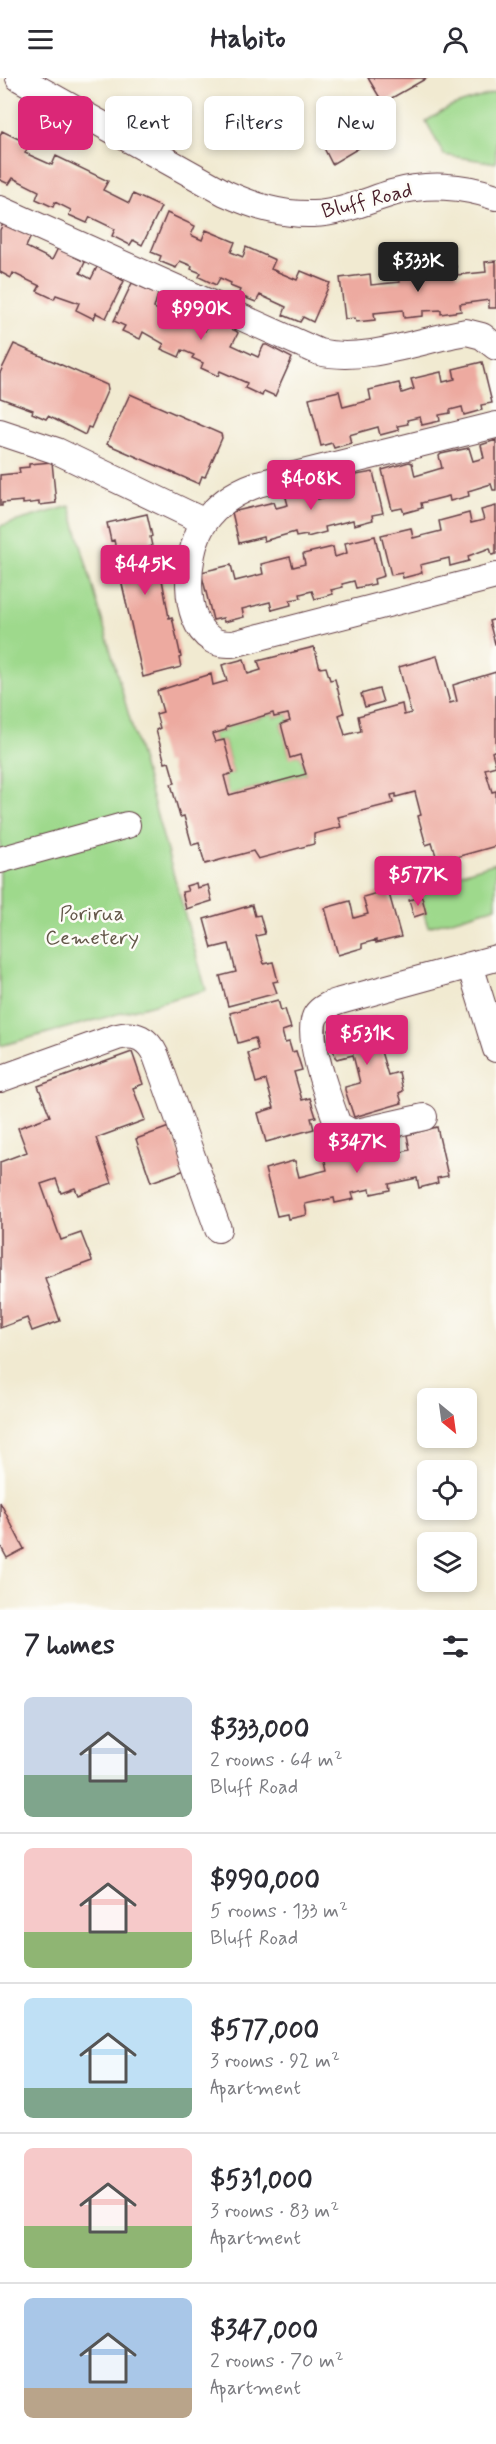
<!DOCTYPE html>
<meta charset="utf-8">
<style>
body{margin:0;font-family:Mynerve,sans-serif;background:#f2f2f3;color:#2b2b33;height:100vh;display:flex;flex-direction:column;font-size:22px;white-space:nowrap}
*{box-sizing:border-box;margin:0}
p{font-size:20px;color:#7c7c81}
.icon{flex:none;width:33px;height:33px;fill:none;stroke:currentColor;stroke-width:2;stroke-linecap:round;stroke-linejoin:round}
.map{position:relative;height:1532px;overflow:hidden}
.panel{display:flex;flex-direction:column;background:#fff;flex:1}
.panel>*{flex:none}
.guide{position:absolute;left:18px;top:18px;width:460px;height:54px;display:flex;gap:12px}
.needle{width:39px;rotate:151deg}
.tools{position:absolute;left:417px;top:1310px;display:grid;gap:12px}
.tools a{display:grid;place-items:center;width:60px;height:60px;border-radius:9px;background:#fff;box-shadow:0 3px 9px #0003;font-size:30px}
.price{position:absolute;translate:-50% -51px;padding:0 14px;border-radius:6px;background:#db2777;color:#fff;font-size:20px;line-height:39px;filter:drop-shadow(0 2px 3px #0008)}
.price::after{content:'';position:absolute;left:50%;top:36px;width:18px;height:14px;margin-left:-9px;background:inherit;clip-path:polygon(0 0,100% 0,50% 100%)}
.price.on{background:#222;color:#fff}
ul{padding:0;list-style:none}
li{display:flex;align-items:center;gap:18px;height:150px;padding:0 24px}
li+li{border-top:2px solid #e1e1e2}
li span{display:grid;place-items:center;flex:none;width:168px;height:120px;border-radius:9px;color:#555}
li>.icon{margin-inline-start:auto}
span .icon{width:72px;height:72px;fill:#fffc;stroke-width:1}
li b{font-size:26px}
h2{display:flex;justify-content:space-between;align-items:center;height:72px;padding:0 24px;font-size:26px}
.tag{padding:0 21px;border-radius:9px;background:#fff;box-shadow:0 3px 9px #0003;font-size:21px;line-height:54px}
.tag.on{background:#db2777;color:#fff}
header{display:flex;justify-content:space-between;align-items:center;height:78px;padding:0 24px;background:#fff;font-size:27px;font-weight:800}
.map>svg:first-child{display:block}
</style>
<header><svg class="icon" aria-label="menu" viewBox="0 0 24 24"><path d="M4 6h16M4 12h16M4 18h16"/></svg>Habito<svg class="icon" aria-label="person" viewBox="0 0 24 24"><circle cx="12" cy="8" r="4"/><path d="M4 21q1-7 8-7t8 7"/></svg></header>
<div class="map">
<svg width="496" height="1532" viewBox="0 0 496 1532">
<rect width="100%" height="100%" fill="#fdfcf7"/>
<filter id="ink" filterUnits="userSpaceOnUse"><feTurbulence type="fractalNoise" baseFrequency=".0167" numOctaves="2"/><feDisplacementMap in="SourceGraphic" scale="12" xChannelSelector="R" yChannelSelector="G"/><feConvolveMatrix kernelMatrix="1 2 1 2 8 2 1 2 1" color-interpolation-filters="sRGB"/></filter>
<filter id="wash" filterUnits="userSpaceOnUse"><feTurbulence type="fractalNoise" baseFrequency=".008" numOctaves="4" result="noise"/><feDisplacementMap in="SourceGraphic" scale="24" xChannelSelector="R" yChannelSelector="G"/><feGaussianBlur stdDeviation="1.35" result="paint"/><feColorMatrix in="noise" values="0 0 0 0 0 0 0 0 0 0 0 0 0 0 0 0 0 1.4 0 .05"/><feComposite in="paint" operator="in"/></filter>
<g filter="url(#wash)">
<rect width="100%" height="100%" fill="#f1ead1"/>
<path fill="#9ed98c" stroke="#747c5c" stroke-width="1.5" d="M496,14V85L444,77L426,43L450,29Z
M70,428L206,912L0,968V448Z
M273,635L274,639L288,636L290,643L281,646L290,679L300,677L306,696L229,717L224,698L233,695L224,662L215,664L212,656L226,653V649Z
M496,785V829L428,849L424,836L426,835L417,808Z"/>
<g id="blocks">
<path fill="#edaaa0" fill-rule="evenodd" d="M368,0H427L383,25Z
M361,51L369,64L332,86L323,68L347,54L349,58Z
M2,53L29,66L25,75L52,87L56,78L108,103L103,112L129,125L133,116L161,129L142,167L133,162L130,167L112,158L115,151L90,139L87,145L69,137L71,132L55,124L53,129L36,121L39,113L13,100L9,106L0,102V58Z
M167,135L195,148L191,157L202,162L206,152L235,164L231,174L243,179L246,169L275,182L271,191L297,202L301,193L330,205L313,244L303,239L300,244L283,237L286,229L260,217L256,224L238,217L240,212L230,208L231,205L220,200L216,207L199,199L201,195L191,191L192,188L180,183L176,190L159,183L161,178L151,174Z
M4,144L31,158L26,169L52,182L58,170L85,184L80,195L91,201L97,189H99L124,203L106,240L96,235L94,241L76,232L79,225L56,217L54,221L37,213L40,208L13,195L11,200L0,194V152Z
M496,183V230H489V222L460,226L461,233L441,236V232L423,233V238L404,240L403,232L374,235L375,242L356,244L355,240L345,241L340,200L370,196L371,207L400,204L399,194L456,188L457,197L486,194L485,184Z
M132,205L158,216L154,230L165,235L171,223L198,234L199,236L194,248L205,253L210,242L236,253L238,255L232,267L258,279L264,267H267L292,280L275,318L264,313L262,318L245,310L247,305L220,293L218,298L201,290L203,285L192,280L194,277L182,272L179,279L161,271L164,266L143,254L140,261L122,253L125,248L114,243Z
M14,266L107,307L108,311L91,350L88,349L85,357L48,338L46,341L32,335L33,332L0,320V295Z
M482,284L492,325L481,327L482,332L464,337L462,329L450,332V335L439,337L440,343L422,347L420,339L407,342L408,346L397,348L399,352L380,357L378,349L349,357L351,365L334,370L332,365L321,368L309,320L339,313L343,329L371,322L369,312L399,305L402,315L414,311L411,301L441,294L443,304L455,301L453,291Z
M130,316L221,356L222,360L205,399L202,398L199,406L107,366Z
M496,362V412H493L491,406L468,413L469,418L450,423L449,418L421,425L422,430L404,435L402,430L392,432L382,392L409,384L412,385L415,398L442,390L439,378L441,376L469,370L473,383L484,380L481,367Z
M52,384L56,425L39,427V424L23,426V423L2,425V428H0V397L20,395L19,390L29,389V386Z
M373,394L383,435L372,437L373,442L354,447L353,442L325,449L326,454L307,459V457L296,459L295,454L264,463L263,459L239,465L232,434L274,424L276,430L288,427L285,416L313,408L315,409L318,421L346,414L343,401L345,399Z
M496,428V476L492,477L490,470L468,478L469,483L450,488L449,480L420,487L422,495L403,500L402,495L391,497L381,457L411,450L413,460L441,453L439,443L469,435L471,445L484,442L481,432Z
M147,436L152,458L150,459L152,468L147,470L148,477L154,475L156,485H159L169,540L172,539L181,579L179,580L181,589L143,599L117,484H121L119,476H117L114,462L111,463L107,445Z
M375,458L384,498L374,501L375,506L356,510L354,503L342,506L343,509L331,512L333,516L315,521L312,513L300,516L301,520L290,522L291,527L272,532L270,524L242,531L244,539L224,544L223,540L213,542L201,494L231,487L235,503L263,496L261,486L290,479L293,489L305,486L303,476L333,469L335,479L347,475L345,465Z
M496,541V566H495L489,543Z
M314,569L320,590L326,589L330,602L335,601L344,635L339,637L345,657L361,653L358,638L402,626L404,637L411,635L399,589L437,578L450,625L457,623L453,607L496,594V672L492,674L496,688L485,691L492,714L496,713V768L438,784L432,765L426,767L418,738L421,737L415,714L396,719V716L391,717L393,725L338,739L341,749L314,756V766L258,781L253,773L205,786L199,765L192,767L184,738L180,739L171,706L175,705L169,684L165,685L156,652L160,650L156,636L163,634L157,613L211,596L213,607L227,603L222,587L244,581L248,596L261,592L258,583ZM273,635L274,639L288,636L290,643L281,646L290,680L300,677L306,696L229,717L224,698L233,695L224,662L215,664L212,656L226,652V649Z
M379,611L383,624L365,629L361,616Z
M196,805L197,810L208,807L212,823L186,831L182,814L188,813L186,808Z
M388,812L401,859L376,865V862L362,866V870L338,877L325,830L350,823L354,840L368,836L363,819Z
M422,819L426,835L414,839L409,822Z
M252,827L255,838L260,837L265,856L256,858L264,886L273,884L278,903L273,904L277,915L228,928L220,898L236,894L229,866L212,870L204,841Z
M278,922L281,933L285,931L291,950L282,953L285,965L289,964L292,974L296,973L302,992L294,994L302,1022L310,1020L316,1039L311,1040L314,1051L266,1064L258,1035L274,1030L266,1002L256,1005L248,975L258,972L255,960L238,965L230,935Z
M377,938L380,949L385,947L391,967L380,970L388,997L399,994L403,1013L399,1015L402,1025L354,1039L345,1012V1009L360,1005L353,977L337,981L335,979L329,952Z
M132,974L143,1006L133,1010L145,1042L96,1060L112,1105L78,1117L75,1110L61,1115L56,1101L41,1106L61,1162L81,1155L92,1183L45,1200L60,1243L32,1253L27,1240L0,1250V1084L27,1074L18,1050L50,1038L38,1008Z
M169,1049L185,1092L151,1104L136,1061Z
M437,1049L448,1098L437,1100L438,1105L419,1110L417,1100L389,1106L390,1112L371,1116L370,1111L352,1115L354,1121L335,1125L334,1120L305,1126L307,1137L288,1141L287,1136L277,1138L265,1091L293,1083H295L299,1099L327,1092L324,1079L326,1077L377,1065L379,1066L382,1079L410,1072L407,1057Z
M0,1424L24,1471L7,1480L0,1467Z"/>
</g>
</g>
<g filter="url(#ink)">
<use href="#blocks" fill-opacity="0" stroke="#633d44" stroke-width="1.5"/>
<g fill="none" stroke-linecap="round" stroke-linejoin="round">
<g stroke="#633d44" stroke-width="28">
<path id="minor" d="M19,0L225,115C254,128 281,137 313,136C341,135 366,123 392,115C426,105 463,107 496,119
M0,131L319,274C364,285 420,262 466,254L482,258L496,269
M496,347L258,406C235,414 214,428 201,450C186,477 181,542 211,561C217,566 225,566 233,566L496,498
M0,354L57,373L205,444
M0,782L127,747
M470,887L496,971
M0,1001L117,959C136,954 148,961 156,978L218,1151
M424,1039L353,1055L338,1047C330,1025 304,956 316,937C321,929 331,926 340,923L496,880"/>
</g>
<use href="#minor" stroke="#fff" stroke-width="26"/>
</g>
</g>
<g text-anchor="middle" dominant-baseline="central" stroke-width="5" stroke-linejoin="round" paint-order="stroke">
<g font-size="21" fill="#4a1f2b" stroke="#fdfcf7">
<text transform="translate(367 123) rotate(-14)">Bluff Road</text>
</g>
<g font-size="21" fill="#635748" stroke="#fdfcf7">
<text x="92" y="836">Porirua<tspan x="92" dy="24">Cemetery</tspan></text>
</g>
</g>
</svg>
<div class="tools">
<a><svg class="needle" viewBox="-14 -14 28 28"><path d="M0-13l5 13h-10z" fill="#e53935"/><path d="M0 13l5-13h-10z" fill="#7c7c81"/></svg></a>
<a><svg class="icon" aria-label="locate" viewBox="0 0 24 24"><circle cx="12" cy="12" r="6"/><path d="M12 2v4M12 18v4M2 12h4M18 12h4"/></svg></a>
<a><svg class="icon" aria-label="layers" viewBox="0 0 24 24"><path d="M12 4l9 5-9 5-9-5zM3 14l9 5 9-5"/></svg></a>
</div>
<b class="price on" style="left:418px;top:215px">$333K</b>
<b class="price" style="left:201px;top:263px">$990K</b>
<b class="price" style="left:311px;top:433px">$408K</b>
<b class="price" style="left:145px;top:518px">$445K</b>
<b class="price" style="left:418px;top:829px">$577K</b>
<b class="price" style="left:367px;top:988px">$531K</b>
<b class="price" style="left:357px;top:1096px">$347K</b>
<div class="guide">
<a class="tag on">Buy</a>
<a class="tag">Rent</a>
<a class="tag">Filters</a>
<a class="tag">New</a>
</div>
</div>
<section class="panel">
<h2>7 homes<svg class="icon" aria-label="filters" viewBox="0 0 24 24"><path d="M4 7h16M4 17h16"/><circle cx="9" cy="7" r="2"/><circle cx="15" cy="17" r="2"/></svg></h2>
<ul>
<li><span style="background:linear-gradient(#c9d6e8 65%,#7fa58c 0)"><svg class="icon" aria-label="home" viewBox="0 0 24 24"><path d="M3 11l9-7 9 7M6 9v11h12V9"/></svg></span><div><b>$333,000</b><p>2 rooms · 64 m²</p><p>Bluff Road</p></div></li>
<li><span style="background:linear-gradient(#f6c9c9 70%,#8fb573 0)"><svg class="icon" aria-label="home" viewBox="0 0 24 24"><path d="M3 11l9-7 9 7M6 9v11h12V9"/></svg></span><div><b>$990,000</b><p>5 rooms · 133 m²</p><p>Bluff Road</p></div></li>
<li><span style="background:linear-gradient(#bfe0f5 75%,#7fa58c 0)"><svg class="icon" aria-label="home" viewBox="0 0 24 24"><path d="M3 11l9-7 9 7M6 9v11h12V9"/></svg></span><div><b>$577,000</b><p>3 rooms · 92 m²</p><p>Apartment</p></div></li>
<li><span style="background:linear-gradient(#f6c9c9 65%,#8fb573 0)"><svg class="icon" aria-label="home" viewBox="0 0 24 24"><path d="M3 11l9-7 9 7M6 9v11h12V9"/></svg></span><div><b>$531,000</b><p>3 rooms · 83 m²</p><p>Apartment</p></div></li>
<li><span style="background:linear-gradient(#a9c7e8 75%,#b9a48a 0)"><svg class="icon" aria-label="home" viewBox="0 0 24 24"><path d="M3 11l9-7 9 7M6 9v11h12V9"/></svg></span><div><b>$347,000</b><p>2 rooms · 70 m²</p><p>Apartment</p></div></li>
</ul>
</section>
